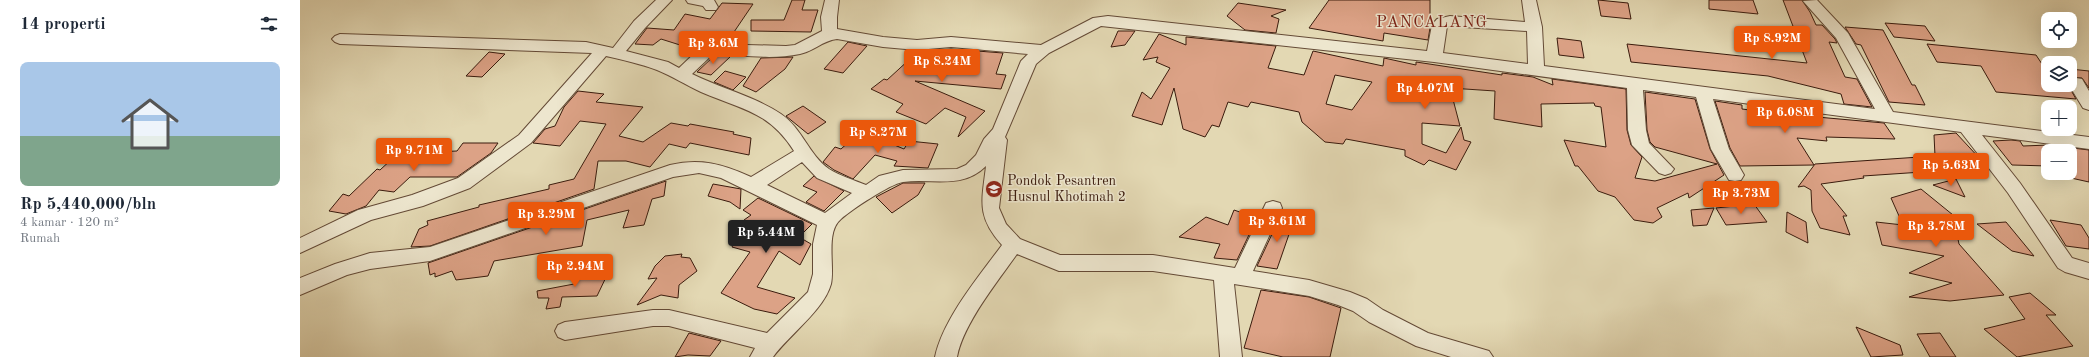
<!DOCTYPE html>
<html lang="id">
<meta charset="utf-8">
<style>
body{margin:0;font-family:"Old Standard TT",serif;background:#f2f2f3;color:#1f2937;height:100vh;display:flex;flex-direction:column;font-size:15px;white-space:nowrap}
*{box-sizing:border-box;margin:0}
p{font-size:13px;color:#747a83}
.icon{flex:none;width:22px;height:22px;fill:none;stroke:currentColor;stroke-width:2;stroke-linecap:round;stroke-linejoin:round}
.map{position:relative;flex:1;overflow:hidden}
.side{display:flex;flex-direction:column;background:#fff;width:300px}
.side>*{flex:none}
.tools{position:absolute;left:1741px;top:12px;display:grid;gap:8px}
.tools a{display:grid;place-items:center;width:36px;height:36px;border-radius:8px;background:#fff;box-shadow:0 4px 16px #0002;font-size:20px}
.price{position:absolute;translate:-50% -34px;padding:0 9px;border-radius:4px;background:#ea580c;color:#fff;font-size:13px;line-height:26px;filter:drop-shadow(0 1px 2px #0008)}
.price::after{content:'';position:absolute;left:50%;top:24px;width:12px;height:9px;margin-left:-6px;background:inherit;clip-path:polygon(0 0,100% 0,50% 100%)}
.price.selected{background:#222;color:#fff}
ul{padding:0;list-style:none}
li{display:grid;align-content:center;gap:8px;height:212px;padding:0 20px}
li span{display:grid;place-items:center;height:124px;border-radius:8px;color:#555}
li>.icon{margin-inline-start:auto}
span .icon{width:72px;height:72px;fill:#fffc;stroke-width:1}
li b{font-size:17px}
h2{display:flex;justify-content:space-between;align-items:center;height:48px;padding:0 20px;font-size:17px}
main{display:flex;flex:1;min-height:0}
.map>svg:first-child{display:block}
</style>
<main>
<section class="side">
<h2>14 properti<svg class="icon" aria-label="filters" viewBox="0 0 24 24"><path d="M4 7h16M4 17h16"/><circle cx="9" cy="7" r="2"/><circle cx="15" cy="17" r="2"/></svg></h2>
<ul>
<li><span style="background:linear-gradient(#a9c7e8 60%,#7fa58c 0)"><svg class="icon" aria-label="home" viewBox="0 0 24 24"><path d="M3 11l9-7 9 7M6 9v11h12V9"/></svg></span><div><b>Rp 5,440,000/bln</b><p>4 kamar · 120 m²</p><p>Rumah</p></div></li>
</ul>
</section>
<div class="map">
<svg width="1789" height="357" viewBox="0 0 1789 357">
<rect width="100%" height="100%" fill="#e3d8b3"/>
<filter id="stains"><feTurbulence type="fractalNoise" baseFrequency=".005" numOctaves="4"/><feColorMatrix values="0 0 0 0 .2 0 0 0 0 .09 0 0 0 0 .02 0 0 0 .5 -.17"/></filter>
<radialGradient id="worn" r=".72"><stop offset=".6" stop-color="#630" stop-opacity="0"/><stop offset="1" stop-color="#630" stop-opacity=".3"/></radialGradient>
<path fill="#dca286" stroke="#3a1b0d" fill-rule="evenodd" d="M492,0H505L502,10H518L511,32L451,31V20H484Z
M1029,0H1130V28L1128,40L1084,33L1083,41L1009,28Z
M1298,0L1328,3L1331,19L1301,16Z
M1409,0H1453L1458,14L1409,9Z
M1483,0H1502L1510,12L1516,25H1522L1535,39L1537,43L1529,42L1545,77L1557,79L1572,107L1544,104L1541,94L1468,76L1331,62L1327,44L1507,63Z
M422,3L453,4L434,32L435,38L447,41L444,43L411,42L403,45H380L361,39L353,45L335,44L347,28L374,30L385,14L410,19Z
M938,3L986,10L971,16L979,19L976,33L945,30L927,16Z
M1585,23L1625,26L1635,41L1594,37Z
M1545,27L1583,30L1612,85H1615L1625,105L1589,102L1561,45L1556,44Z
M818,31H835L825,45L811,47Z
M859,34L886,45V37L976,46L968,68L1004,75L1013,51L1083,66L1084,58L1116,65V62L1202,75V73L1233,77L1253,85L1252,79L1326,89L1327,130L1331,145L1342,157L1335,178L1355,181L1417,164L1355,147L1350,142L1347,130L1345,92L1395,99L1410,149L1424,175L1389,198L1388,193L1357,208L1362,217L1353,223L1334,220L1315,197L1298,191L1278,166H1275L1264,140L1306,147L1301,107L1295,106L1294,103L1241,104L1242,127L1194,119L1195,91L1150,88L1160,126L1122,123V144L1146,153L1161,127L1164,140L1171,142L1156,170L1129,160L1124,165L1105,156V150L1046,139L1043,144L1025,142L1002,122L999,112L951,102L948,107L928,102L919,127L912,125L905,137L883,129L874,88L862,125L832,116L842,92L851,99L870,68L856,62L858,57L843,60ZM1035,75L1072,82L1052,110L1026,104Z
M1257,38L1281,41L1284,58L1259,55Z
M548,42L567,46L543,73L524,69Z
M1627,44L1736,55L1744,67H1748V85H1768L1776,99L1696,92L1681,66L1637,62Z
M651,49L703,53L696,74L706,75L701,89L615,81L685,111L658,137L666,117L645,108L626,124L596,112L603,104L571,89L584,79L587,80L611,58L609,67L621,55L624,56L626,51Z
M189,52L205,54L182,77L166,76Z
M414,56H431L411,75L397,72Z
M493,57L485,69L456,92L443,86L461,58Z
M1770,69L1789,71V88L1782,78L1770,77Z
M425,71L446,77L433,90L414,82Z
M278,91L304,94L296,102L343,107L319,136L343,142L371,123L388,126L390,124L434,132L433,134L451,138L449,155L390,143L386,148L369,144L350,167L326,161H298L294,189L130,246L111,247L119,229L128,225L127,221L179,207V205L249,189V185L274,179L306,124L280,121L260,146L233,143L245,129L255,126L264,107Z
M1415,101L1442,105V109L1488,115L1486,110L1517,117L1584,123L1595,139L1526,137L1527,141L1497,138L1514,165L1440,166L1430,148Z
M503,106L526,122L508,134L486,116Z
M561,131L604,149L609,141L638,144L628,168L594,166L597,161L575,155L553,179L534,170L523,162L535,147L541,149Z
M1656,133L1682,161L1649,164L1652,170L1563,176L1564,178L1521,184L1547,216H1543L1550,235L1520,228L1512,211L1511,190L1504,186L1498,187L1515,164L1635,156L1634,135Z
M1711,140L1720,141L1723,146L1749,145L1789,150V182L1762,176L1758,173H1770V151H1748V166L1712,165L1693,141Z
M163,143H198L191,153L157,177H110L94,192L79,190L66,206L46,214L29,211L43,194L49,196L77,169L80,170L106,146L133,152L157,151Z
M514,176L544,191L524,211L506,202L517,192L503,186Z
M1656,179L1665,197L1633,185Z
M366,181L364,196L352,199L344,225L323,228L329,210L287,220L282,246L194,261L188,276L156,280L152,271L135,277V273L130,275L128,263Z
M603,183H625L618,195L592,213L576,197Z
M413,184L441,189L440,209L430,202L408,196Z
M1621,189L1653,215L1659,244L1704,295L1650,301L1609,297L1652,283L1609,273L1644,256L1582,245L1576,222L1603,225L1591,198Z
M458,198L512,224L499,237L511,244L500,265L479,251L457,287L495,298L477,314L454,309L421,293L450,252L432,247L444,220L451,215L443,210Z
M1454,204L1467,222L1426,225L1416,208Z
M1414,208L1407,225L1393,226L1391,210Z
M934,210L957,218L937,260L914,258L920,244L879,237L906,217L928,225Z
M1487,212L1506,222L1508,243L1486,232Z
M981,215L995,217L977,269L957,266Z
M1750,220L1781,225L1789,238V249L1766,246Z
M1706,222L1734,256L1712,251L1677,224Z
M382,254L381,257L390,258L397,271L379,285L378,298L361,295L337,305L357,278L348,279L355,266L365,256Z
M309,271L297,296L262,297L260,307L246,309L249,298H238L237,291L274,284L280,272Z
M961,290L1009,297L1041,308L1030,357H983L944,348Z
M1730,293L1756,315H1746L1773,346L1717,357L1684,329L1725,319L1709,297Z
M1556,327L1600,345L1603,355L1571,357Z
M389,333L421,341L410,356L388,355L375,357Z
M1640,333L1656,357H1630L1617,334Z"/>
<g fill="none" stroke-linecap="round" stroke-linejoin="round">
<g stroke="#644a36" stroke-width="2">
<path id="minor" d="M356,0H372L345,28L326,51L368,62L379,68L400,48L411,44L486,46L495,45L522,31L521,17L525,0H539L537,17V29L583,37L617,40L651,37L741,45L793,18L808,16L1127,51L1132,25L1137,19L1150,16L1225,22L1222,0H1236L1242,27L1244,66L1575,109L1536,38L1503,1L1517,0L1548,33L1593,112L1789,137V149L1682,135L1720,183L1772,258L1789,263V279L1765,272L1758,268L1708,193L1661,132L1413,99L1429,149L1444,175L1441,180L1435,181L1429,180L1411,149L1396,97L1343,90L1346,130L1349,143L1374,169L1371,173L1365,175L1359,173L1332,145L1328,130L1327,88L1134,62L801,26L749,53L736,64L705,137L707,140L699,208L706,224L720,239L760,255H853L935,268L966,203L973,201L980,203L982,208L953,271L1009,280L1050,292L1067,299L1083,310L1128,333L1189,351L1193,357H1151L1116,346L1069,322L1053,311L1038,305L1009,296L934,284L942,357H920L914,280L853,271H759L717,254C698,281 663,324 657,357H635C643,319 679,276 702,245C676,216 682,201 686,166C662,190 633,178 603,182C590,184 551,210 541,219C525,232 535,266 531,284C524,310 489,335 473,357H450L455,348L369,326H353L265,340L258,337L255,331L258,325L265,322L353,310H369L467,333L508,292L513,274V244L517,225L421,178L399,173L373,177L130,261L70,269L47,275L0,295V278L35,264L70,253L130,247L370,165C400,158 423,164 451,177L494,151C469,111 440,109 401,92C386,85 372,76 357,70C341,64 323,60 306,56L231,143L170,188L123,206L71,220L0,253V238L58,210L112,195L158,178L219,135L292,53L40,44L35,42L32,39L35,36L40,34L286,42L313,48L334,21ZM1147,26L1227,31L1228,64L1143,53ZM537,39L583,47L617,50L651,47L728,54L721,61L693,129L684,139L676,155L666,165L657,169L603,170L579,176L566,185C554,180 540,176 529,169C509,155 502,128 481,114C454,96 420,88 392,74L413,54C441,55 473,60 500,54C514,51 522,41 537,39ZM502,162L517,178L552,193L525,213L467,185Z
M386,0H414L418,7L416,10H406L403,6L388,3Z
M1776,78L1782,79L1789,91V110L1783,108L1769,85L1770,79Z"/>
</g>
<use href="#minor" fill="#ede6ce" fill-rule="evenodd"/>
</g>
<defs>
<g id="school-disc" transform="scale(0.9)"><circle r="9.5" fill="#8f2418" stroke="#ede6ce"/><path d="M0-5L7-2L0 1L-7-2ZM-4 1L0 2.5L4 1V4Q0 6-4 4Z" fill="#fff"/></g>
</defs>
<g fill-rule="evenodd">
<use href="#school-disc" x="694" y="189"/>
</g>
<g text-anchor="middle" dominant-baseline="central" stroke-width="3" stroke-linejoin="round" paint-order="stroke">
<g font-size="14" fill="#3a1b0d" stroke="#ede6ce" text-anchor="start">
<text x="707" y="181">Pondok Pesantren<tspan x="707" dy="16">Husnul Khotimah 2</tspan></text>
</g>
<g font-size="16" letter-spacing="1" fill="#7a1f14" stroke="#ede6ce">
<text x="1132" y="23">PANCALANG</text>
</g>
</g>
<rect width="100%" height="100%" filter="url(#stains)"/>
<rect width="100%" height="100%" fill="url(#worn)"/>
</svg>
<div class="tools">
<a><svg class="icon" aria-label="locate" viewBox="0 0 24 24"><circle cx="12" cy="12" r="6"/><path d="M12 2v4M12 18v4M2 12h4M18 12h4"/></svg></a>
<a><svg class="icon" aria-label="layers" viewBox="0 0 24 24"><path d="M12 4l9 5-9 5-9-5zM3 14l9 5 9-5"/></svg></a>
<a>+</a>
<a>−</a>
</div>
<b class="price" style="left:1472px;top:60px">Rp 8.92M</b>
<b class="price" style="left:413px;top:65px">Rp 3.6M</b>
<b class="price" style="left:642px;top:83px">Rp 8.24M</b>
<b class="price" style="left:1125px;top:110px">Rp 4.07M</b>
<b class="price" style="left:1485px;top:134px">Rp 6.08M</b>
<b class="price" style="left:578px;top:154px">Rp 8.27M</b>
<b class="price" style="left:114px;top:172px">Rp 9.71M</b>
<b class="price" style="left:1651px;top:187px">Rp 5.63M</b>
<b class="price" style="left:1441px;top:215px">Rp 3.73M</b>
<b class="price" style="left:246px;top:236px">Rp 3.29M</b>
<b class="price" style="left:977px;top:243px">Rp 3.61M</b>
<b class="price" style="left:1636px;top:248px">Rp 3.78M</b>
<b class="price selected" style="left:466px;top:254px">Rp 5.44M</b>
<b class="price" style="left:275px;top:288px">Rp 2.94M</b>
</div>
</main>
